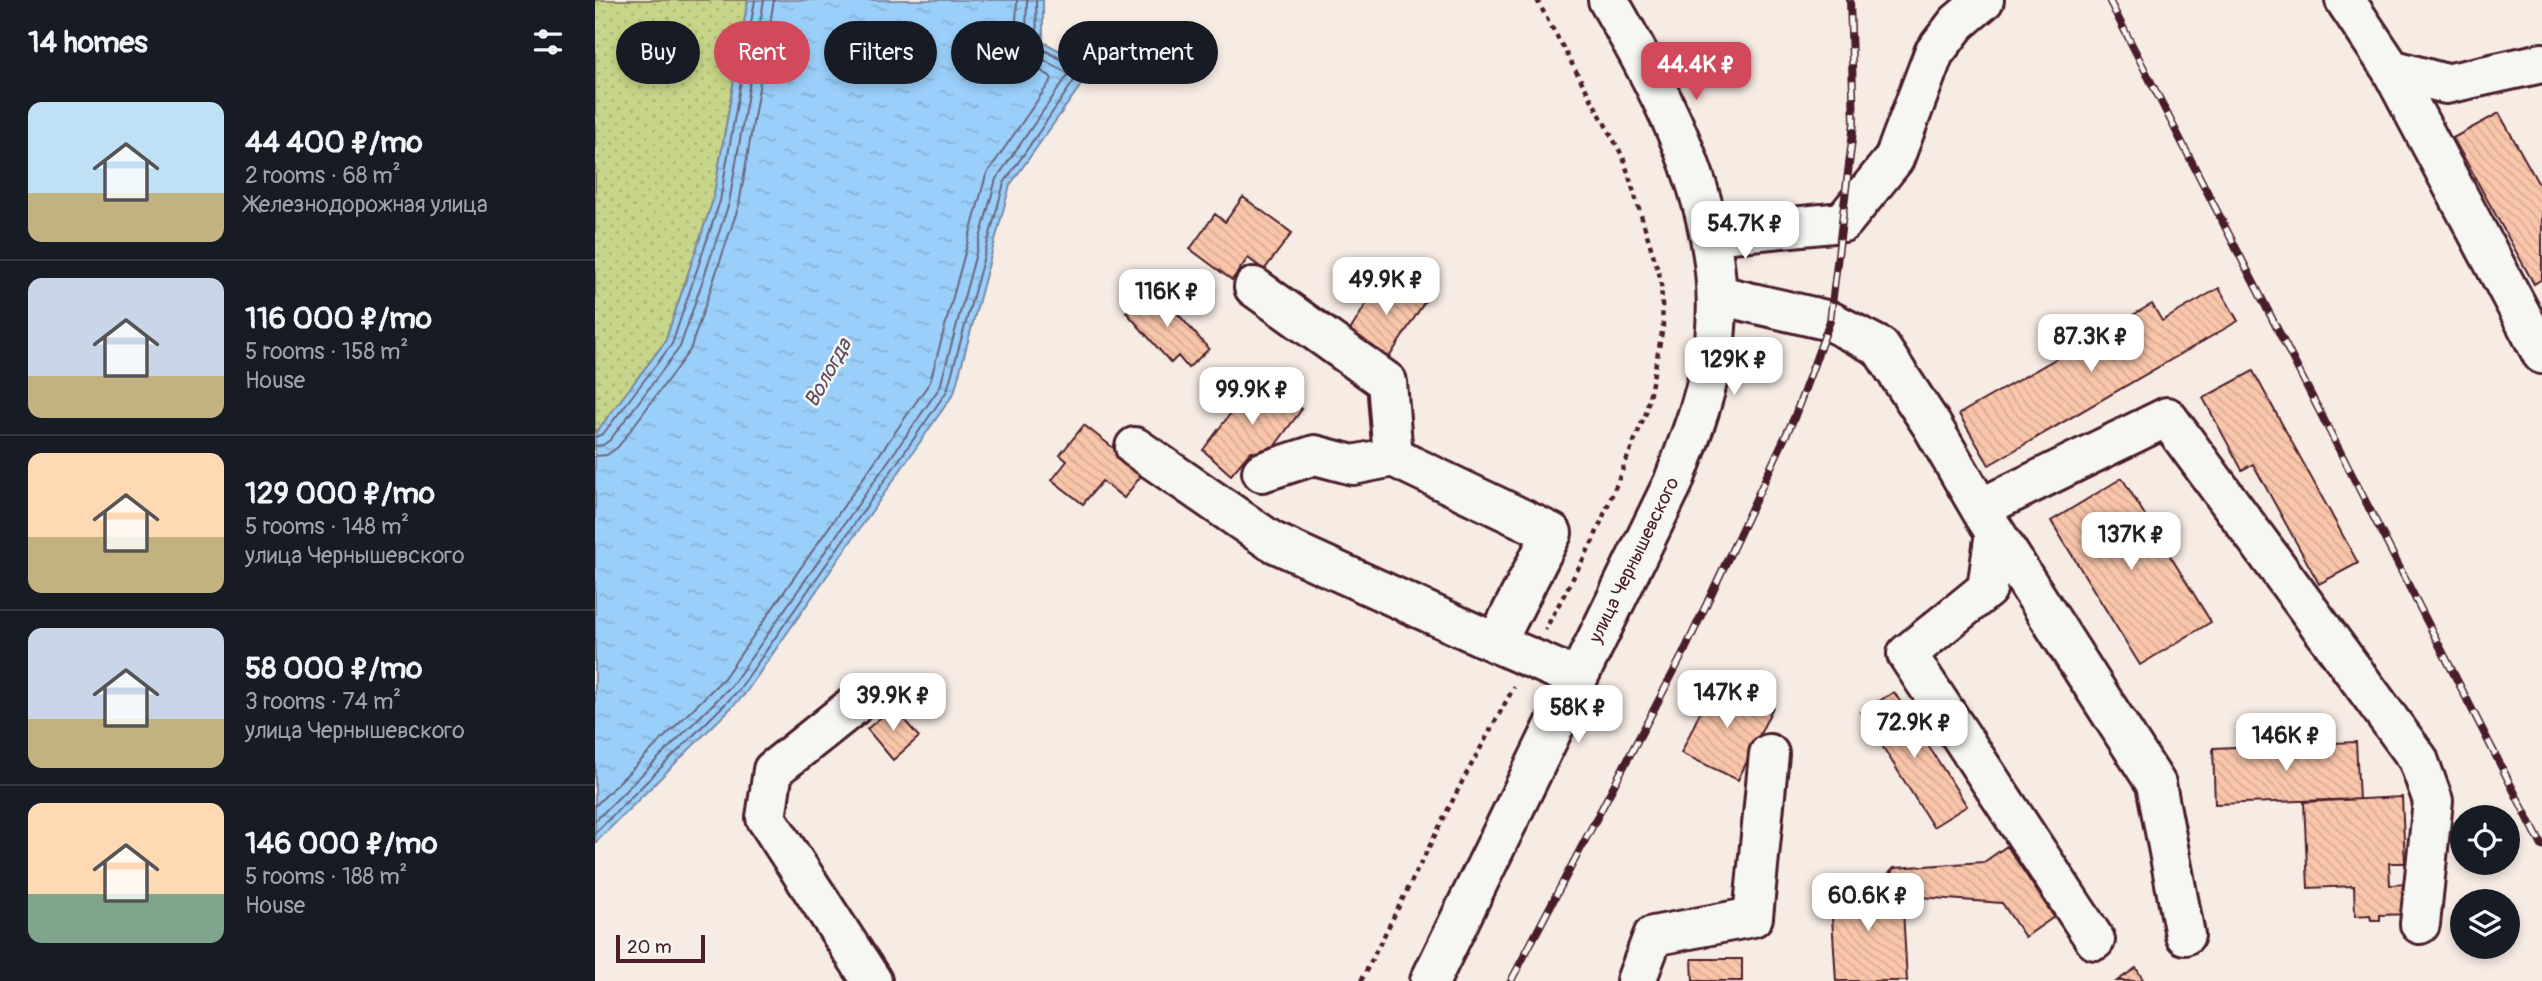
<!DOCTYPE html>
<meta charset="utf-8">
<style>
body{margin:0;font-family:Pangolin,sans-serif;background:#242831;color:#f1f3f6;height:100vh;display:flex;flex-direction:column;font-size:26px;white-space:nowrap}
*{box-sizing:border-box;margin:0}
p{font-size:23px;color:#9ea1a6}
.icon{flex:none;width:38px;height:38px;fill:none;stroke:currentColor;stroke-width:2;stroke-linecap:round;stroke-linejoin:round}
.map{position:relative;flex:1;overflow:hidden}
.drawer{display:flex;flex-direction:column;background:#171b24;width:595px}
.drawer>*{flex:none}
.banner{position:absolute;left:21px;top:21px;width:665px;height:63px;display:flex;gap:14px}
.tools{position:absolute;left:1855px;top:805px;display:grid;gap:14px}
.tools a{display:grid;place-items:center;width:70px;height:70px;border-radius:50%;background:#171b24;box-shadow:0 4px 10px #0003;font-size:35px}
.scale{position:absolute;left:21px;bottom:18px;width:89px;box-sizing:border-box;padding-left:7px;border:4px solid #4a1f2b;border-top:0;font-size:19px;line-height:24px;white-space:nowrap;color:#4a1f2b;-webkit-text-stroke:5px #f6f6f2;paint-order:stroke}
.price{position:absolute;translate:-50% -60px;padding:0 16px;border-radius:14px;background:#fff;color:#222;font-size:23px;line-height:46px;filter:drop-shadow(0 2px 4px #0008)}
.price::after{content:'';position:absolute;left:50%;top:42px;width:21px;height:16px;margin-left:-10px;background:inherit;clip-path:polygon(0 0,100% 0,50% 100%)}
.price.selected{background:#d1495b;color:#fff}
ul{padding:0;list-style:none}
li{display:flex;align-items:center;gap:21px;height:175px;padding:0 28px}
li+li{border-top:2px solid #363941}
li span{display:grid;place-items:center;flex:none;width:196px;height:140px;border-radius:14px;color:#555}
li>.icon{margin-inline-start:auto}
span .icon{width:84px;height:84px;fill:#fffc;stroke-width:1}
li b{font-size:30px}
h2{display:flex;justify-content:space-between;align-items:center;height:84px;padding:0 28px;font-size:30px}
.chip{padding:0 24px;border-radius:32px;background:#171b24;box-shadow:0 4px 10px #0003;font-size:24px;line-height:63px}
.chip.selected{background:#d1495b;color:#fff}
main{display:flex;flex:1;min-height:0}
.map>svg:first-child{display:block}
</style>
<main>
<section class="drawer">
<h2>14 homes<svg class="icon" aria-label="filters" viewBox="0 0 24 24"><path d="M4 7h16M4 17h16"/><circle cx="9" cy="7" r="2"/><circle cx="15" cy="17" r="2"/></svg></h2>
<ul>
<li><span style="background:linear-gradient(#bfe0f5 65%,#c2b280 0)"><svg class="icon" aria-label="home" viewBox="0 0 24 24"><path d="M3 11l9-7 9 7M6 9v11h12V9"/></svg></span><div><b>44 400 ₽/mo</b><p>2 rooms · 68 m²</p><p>Железнодорожная улица</p></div></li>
<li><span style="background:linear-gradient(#c9d6e8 70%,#c2b280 0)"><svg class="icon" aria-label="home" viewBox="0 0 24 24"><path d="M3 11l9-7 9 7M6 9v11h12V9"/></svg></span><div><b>116 000 ₽/mo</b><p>5 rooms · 158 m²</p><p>House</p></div></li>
<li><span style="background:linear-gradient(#ffd9b3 60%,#c2b280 0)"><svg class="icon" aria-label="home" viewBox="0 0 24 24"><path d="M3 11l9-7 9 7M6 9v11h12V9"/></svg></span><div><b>129 000 ₽/mo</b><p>5 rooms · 148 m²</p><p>улица Чернышевского</p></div></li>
<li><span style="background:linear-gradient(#c9d6e8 65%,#c2b280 0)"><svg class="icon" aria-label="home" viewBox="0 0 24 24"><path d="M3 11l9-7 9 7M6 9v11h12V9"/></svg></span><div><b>58 000 ₽/mo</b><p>3 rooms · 74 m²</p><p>улица Чернышевского</p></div></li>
<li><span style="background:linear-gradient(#ffd9b3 65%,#7fa58c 0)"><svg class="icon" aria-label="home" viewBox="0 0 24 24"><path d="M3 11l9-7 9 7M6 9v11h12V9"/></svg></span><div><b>146 000 ₽/mo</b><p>5 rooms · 188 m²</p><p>House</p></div></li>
</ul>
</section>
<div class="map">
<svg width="1947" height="981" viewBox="0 0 1947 981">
<defs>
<pattern id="grass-dots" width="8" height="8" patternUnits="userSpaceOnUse" patternTransform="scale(1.75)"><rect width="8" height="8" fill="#c6d589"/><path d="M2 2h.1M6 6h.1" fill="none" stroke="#acb676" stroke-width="1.8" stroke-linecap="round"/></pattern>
<pattern id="water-ripples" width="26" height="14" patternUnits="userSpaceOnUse" patternTransform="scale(1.75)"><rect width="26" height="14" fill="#9acff9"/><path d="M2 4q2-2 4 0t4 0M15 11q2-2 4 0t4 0" fill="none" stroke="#86b1d6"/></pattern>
<pattern id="building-back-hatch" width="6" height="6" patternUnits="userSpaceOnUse" patternTransform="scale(1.75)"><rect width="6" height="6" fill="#fac6ab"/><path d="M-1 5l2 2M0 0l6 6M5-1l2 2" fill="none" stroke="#d8aa93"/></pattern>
</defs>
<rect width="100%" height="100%" fill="#f7ece4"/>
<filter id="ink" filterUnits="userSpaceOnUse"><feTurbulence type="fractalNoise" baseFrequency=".0143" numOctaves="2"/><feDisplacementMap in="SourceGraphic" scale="14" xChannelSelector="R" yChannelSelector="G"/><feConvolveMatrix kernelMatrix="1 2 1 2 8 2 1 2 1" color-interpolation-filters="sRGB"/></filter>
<g filter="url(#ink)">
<path fill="url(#grass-dots)" stroke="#887a5a" stroke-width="2" d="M0,0H153L118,200L70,342L0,434Z"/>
<path fill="url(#water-ripples)" stroke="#7a89a7" stroke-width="2" d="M153,0H448V42L498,68L415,185L359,393L149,695L0,843V434L70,342L118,200Z"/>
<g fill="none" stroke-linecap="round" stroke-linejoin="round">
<path stroke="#6a657d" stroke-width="2" d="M0,437L8,434L77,344L125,201L160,0
M0,446L8,445L15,440L85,347L134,203L169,0
M0,456L12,455L23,447L95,350L144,205L179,0
M0,806L129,678L335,382L391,175L457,79L455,76C413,54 421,44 422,0
M0,821L137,685L345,387L401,179L473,75L471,72C425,48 431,50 432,0
M0,833L143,691L352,391L409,183L485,72L484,69L442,46L441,0"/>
</g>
<path fill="url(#building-back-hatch)" stroke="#4a1f2b" stroke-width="2" d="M1904,113L1947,190V279L1939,284L1858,138Z
M648,197L697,233L669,270L653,258L637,280L595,249L620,214L630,222Z
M790,273L832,298L793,359L751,337Z
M559,287L614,349L593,368L583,356L576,363L531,312Z
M1624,288L1643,321L1394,465L1364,414L1557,304L1567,321Z
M1658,371L1763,563L1724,584L1658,464L1647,470L1608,398Z
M662,378L707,409L670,459L656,451L636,475L608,450Z
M489,425L549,472L529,498L507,481L488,504L457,480L472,461L465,455Z
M1527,478L1616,622L1545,665L1456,521Z
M1120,680L1178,707L1143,780L1086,753Z
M1299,692L1372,806L1338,827L1266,712Z
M298,707L324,737L298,760L272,729Z
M1761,742L1764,799L1620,804L1618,748Z
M1807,797L1810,863H1794L1795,885L1813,884L1815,914L1785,915V920H1776L1775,915L1760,916L1759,886L1713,888L1709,802Z
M1412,846L1459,917L1430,937L1407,903L1298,895L1297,873L1285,883L1299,868L1389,862Z
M1297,873L1298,895L1308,910L1312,981H1241L1235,886L1285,883Z
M1097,959H1147V981H1098Z
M1541,968L1549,981H1522Z"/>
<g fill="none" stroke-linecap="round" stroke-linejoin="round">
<g stroke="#4a1f2b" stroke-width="44">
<path id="minor" d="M1750,0L1796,69L1851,84L1947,63
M1796,69L1947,354
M1115,235L1248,222L1299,159L1339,53L1362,23L1389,0
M659,287L792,382L798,457L957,533L901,643L982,678
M1123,295L1235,321L1285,347L1336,424L1389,515L1561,784L1590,935
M540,447L676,541L901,643
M667,472L720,455L758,465L798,457
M1386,508L1572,417L1823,759L1838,801L1825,924
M1400,532L1392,589L1312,654L1500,940
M257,707L178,770L171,818L277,981
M1041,981L1058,936L1158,917L1174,754"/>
</g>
<g stroke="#4a1f2b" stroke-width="44">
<path id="major" d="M835,981L1078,483C1096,436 1114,390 1120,340C1133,216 1073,104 1013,0"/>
</g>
<path stroke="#4a1f2b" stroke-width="4.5" stroke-dasharray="5 5" stroke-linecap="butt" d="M942,0L1028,157L1066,280L1068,327L1051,413L998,541L950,630
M766,981L868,780L919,687"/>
<use href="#minor" stroke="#f6f6f2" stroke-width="38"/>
<use href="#major" stroke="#f6f6f2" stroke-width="38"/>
<g stroke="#4a1f2b" stroke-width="8">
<path id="rail" d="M1514,0L1947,846
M916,981L1088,654L1199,418L1235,321L1259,123L1255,0"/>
</g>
<use href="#rail" stroke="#f6f6f2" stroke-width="5" stroke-dasharray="16" stroke-linecap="butt"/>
</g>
</g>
<g text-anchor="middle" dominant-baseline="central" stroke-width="5" stroke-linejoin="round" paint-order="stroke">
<g font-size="19" fill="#4a1f2b" stroke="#f6f6f2">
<text transform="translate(1039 560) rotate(-64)">улица Чернышевского</text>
</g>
<g font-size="21" font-style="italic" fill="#5e4b5e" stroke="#f6f6f2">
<text transform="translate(233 373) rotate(-61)">Вологда</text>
</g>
</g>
</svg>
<div class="tools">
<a><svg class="icon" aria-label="locate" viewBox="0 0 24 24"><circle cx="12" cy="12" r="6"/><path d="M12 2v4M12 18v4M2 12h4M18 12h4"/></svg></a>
<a><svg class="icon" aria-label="layers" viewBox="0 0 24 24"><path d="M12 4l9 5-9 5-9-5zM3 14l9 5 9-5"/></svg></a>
</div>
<div class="scale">20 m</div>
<b class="price selected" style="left:1101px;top:102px">44.4K ₽</b>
<b class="price" style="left:1150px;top:261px">54.7K ₽</b>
<b class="price" style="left:791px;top:317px">49.9K ₽</b>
<b class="price" style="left:572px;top:329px">116K ₽</b>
<b class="price" style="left:1496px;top:374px">87.3K ₽</b>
<b class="price" style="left:1139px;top:397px">129K ₽</b>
<b class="price" style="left:657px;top:427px">99.9K ₽</b>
<b class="price" style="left:1536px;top:572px">137K ₽</b>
<b class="price" style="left:1132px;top:730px">147K ₽</b>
<b class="price" style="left:298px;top:733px">39.9K ₽</b>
<b class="price" style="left:983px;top:745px">58K ₽</b>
<b class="price" style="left:1319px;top:760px">72.9K ₽</b>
<b class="price" style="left:1691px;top:773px">146K ₽</b>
<b class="price" style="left:1273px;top:933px">60.6K ₽</b>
<div class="banner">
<a class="chip">Buy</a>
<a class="chip selected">Rent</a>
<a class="chip">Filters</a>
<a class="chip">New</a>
<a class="chip">Apartment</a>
</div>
</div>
</main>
